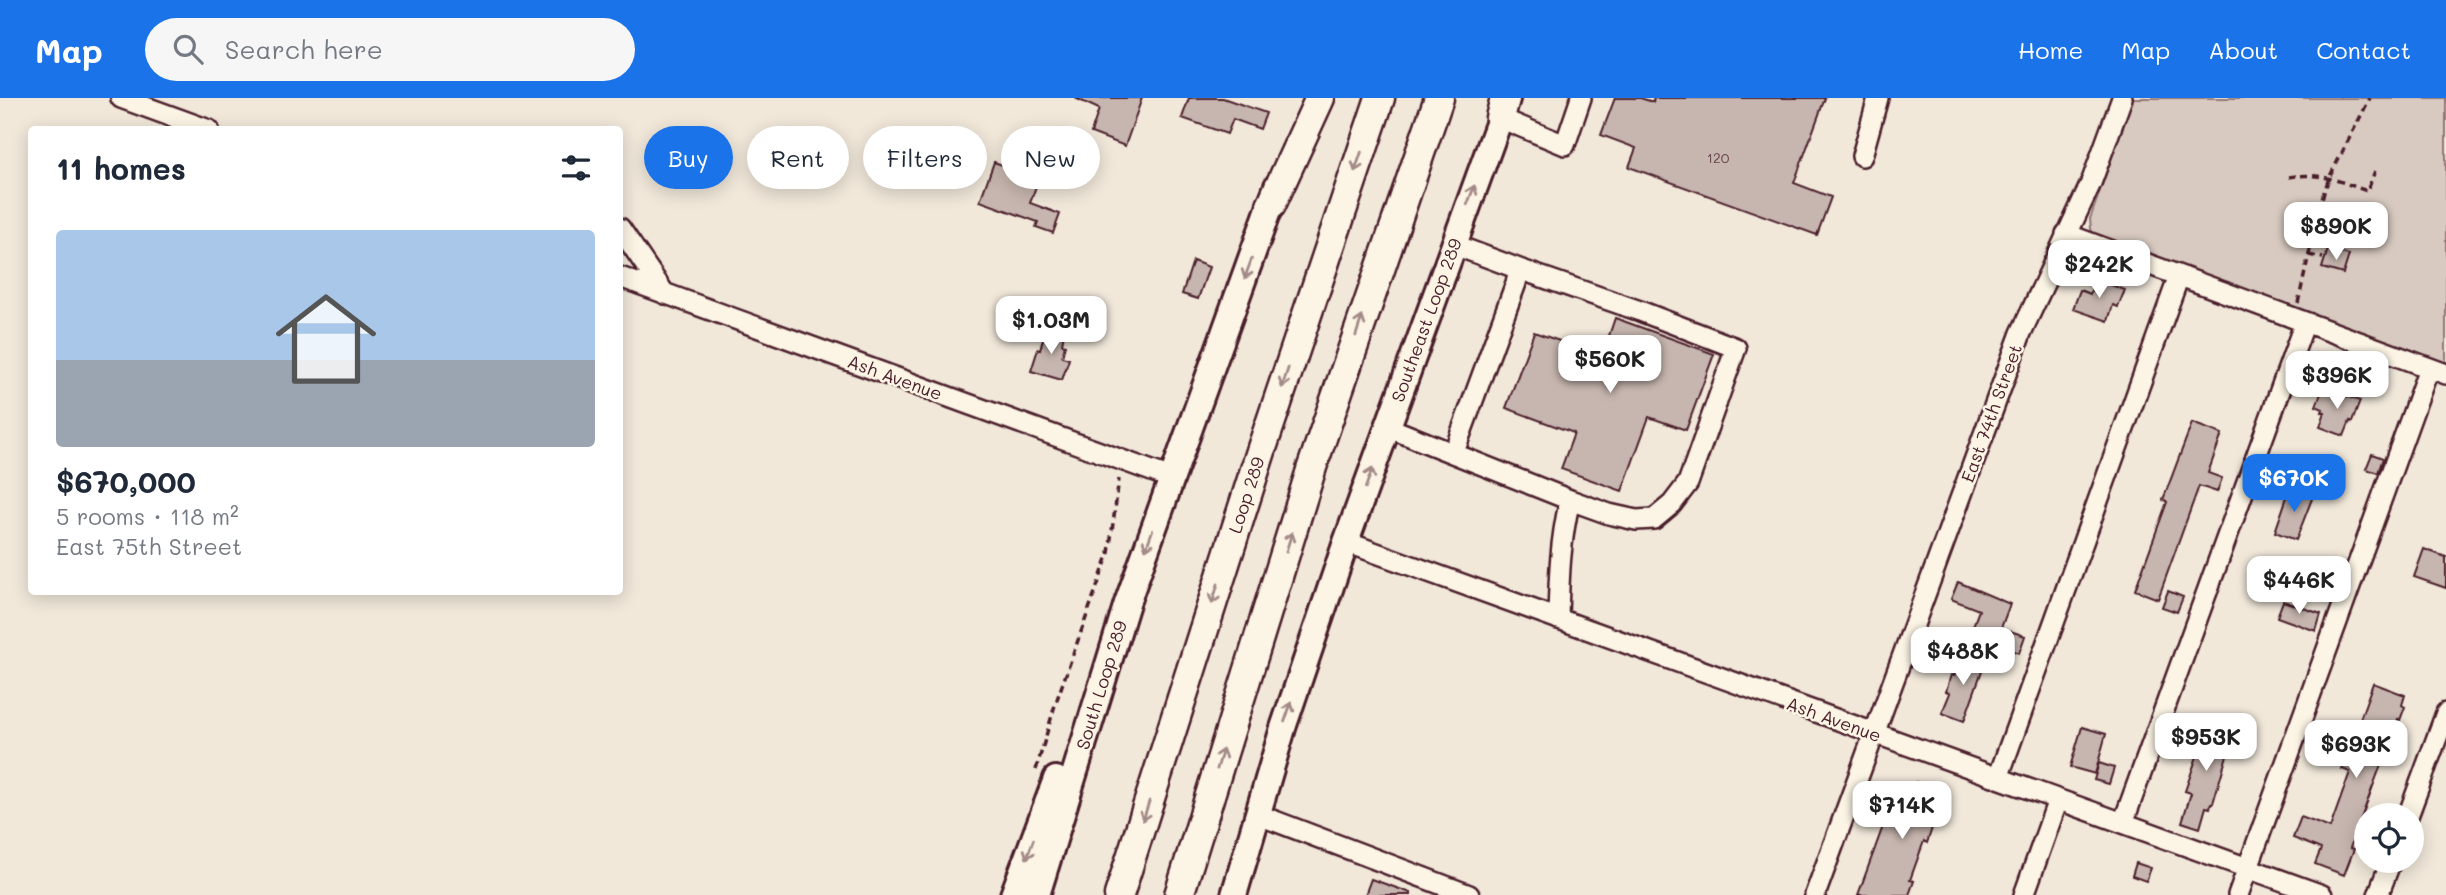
<!DOCTYPE html>
<meta charset="utf-8">
<style>
body{margin:0;font-family:Mali,sans-serif;background:#f6f6f7;color:#1f2937;height:100vh;display:flex;flex-direction:column;font-size:26px;white-space:nowrap}
*{box-sizing:border-box;margin:0}
p{font-size:23px;color:#747a83}
.icon{flex:none;width:38px;height:38px;fill:none;stroke:currentColor;stroke-width:2;stroke-linecap:round;stroke-linejoin:round}
.map{position:relative;flex:1;overflow:hidden}
.side{position:absolute;left:28px;top:28px;width:595px;height:469px;display:flex;flex-direction:column;background:#fff;border-radius:7px;box-shadow:0 4px 18px #0003}
.side>*{flex:none}
.guide{position:absolute;left:644px;top:28px;width:665px;height:63px;display:flex;gap:14px}
.controls{position:absolute;left:2354px;top:705px;display:grid;gap:14px}
.controls a{display:grid;place-items:center;width:70px;height:70px;border-radius:50%;background:#fff;box-shadow:0 4px 18px #0003;font-size:35px}
.price{position:absolute;translate:-50% -60px;padding:0 16px;border-radius:14px;background:#fff;color:#222;font-size:23px;line-height:46px;filter:drop-shadow(0 2px 4px #0008)}
.price::after{content:'';position:absolute;left:50%;top:42px;width:21px;height:16px;margin-left:-10px;background:inherit;clip-path:polygon(0 0,100% 0,50% 100%)}
.price.active{background:#1a73e8;color:#fff}
ul{padding:0;list-style:none}
li{display:grid;align-content:center;gap:14px;height:371px;padding:0 28px}
li+li{border-top:2px solid #e0e1e3}
li span{display:grid;place-items:center;height:217px;border-radius:7px;color:#555}
li>.icon{margin-inline-start:auto}
span .icon{width:126px;height:126px;fill:#fffc;stroke-width:1}
li b{font-size:30px}
h2{display:flex;justify-content:space-between;align-items:center;height:84px;padding:0 28px;font-size:30px}
.tag{padding:0 24px;border-radius:32px;background:#fff;box-shadow:0 4px 18px #0003;font-size:24px;line-height:63px}
.tag.active{background:#1a73e8;color:#fff}
header{display:flex;align-items:center;gap:42px;box-sizing:border-box;height:98px;padding:0 35px;background:#1a73e8;color:#fff}
header strong{font-size:33px}
nav{display:flex;gap:38px;margin-inline-start:auto;font-size:24px}
.search{width:490px;height:63px;background:#f6f6f7;display:flex;align-items:center;gap:18px;box-sizing:border-box;padding:0 24px;border-radius:38px;color:#747a83;font-size:26px}
.map>svg:first-child{display:block}
</style>
<header>
<strong>Map</strong>
<div class="search"><svg class="icon" aria-label="search" viewBox="0 0 24 24"><circle cx="10" cy="10" r="6"/><path d="M15 15l6 6"/></svg>Search here</div>
<nav><a>Home</a><a>Map</a><a>About</a><a>Contact</a></nav>
</header>
<div class="map">
<svg width="2446" height="797" viewBox="0 0 2446 797">
<rect width="100%" height="100%" fill="#f1e8da"/>
<filter id="ink" filterUnits="userSpaceOnUse"><feTurbulence type="fractalNoise" baseFrequency=".0143" numOctaves="2"/><feDisplacementMap in="SourceGraphic" scale="14" xChannelSelector="R" yChannelSelector="G"/><feConvolveMatrix kernelMatrix="1 2 1 2 8 2 1 2 1" color-interpolation-filters="sRGB"/></filter>
<g filter="url(#ink)">
<path fill="#d8cac0" stroke="#917476" stroke-width="2" d="M2133,0H2446V268L2095,139L2091,131L2090,121Z"/>
<path fill="#c7b6af" stroke="#4a1f2b" stroke-width="2" d="M1075,0H1142L1125,48L1091,35L1099,11Z
M1189,0H1223L1266,15L1260,31L1233,21L1227,36L1182,20Z
M1615,0H1640L1653,4L1654,0H1825L1794,85L1831,99L1817,137L1629,69L1636,50L1601,37Z
M994,64L1039,80L1030,105L1060,116L1053,135L1036,129L1038,124L980,103Z
M2328,151L2349,157L2343,176L2322,170Z
M1193,163L1209,169L1198,201L1182,196Z
M2095,181L2125,192L2118,209L2113,207L2108,223L2073,211L2080,192L2090,196Z
M1615,220L1714,256L1686,332L1649,319L1622,393L1561,371L1574,335L1506,310L1534,234L1602,258Z
M1046,230L1064,234L1062,246L1065,247L1062,259L1069,261L1062,282L1031,273L1038,251L1040,252Z
M2323,290L2360,303L2352,324L2350,323L2344,338L2320,329L2325,314H2322L2323,311L2316,308Z
M2192,325L2222,336L2208,375L2222,380L2217,394L2199,388L2158,501L2135,492L2167,404L2163,402Z
M2372,356L2383,360L2378,375L2366,371Z
M2290,390L2313,398L2296,442L2275,434Z
M2424,451L2446,459V490L2414,479Z
M1958,484L2010,506L2001,530L2025,538L2019,555L1980,541L1983,532L1973,528L1979,512L1951,501Z
M2168,493L2183,499L2177,514L2162,509Z
M2283,503L2321,516L2316,533L2277,519Z
M1962,555L1985,564L1964,623L1942,615L1950,595L1946,593L1951,577L1954,578Z
M2373,585L2405,597L2402,607L2405,609L2400,622L2398,621L2350,750L2354,751L2344,777L2315,766L2321,751L2293,740L2301,719L2330,730L2350,674L2342,671Z
M2202,627L2233,637L2213,705H2211L2210,710L2206,709L2200,730L2182,724L2191,695L2185,693L2202,644L2197,642Z
M2082,629L2106,636L2095,676L2070,669Z
M2099,665L2114,670L2109,686L2094,682Z
M1916,684L1944,694L1927,745L1924,743L1910,782L1914,783L1909,797H1858L1898,687L1913,692Z
M2136,765L2151,770L2146,783L2132,778Z
M1371,781L1411,795V797H1365Z"/>
<g fill="none" stroke-linecap="round" stroke-linejoin="round">
<g stroke="#4a1f2b" stroke-width="24">
<path id="minor" d="M121,0L209,32
M1500,20L1565,47L1581,0
M1862,58L1878,0
M620,130L665,196
M2066,136L2446,276
M1452,146L1519,171L1516,185L1454,354
M1519,171L1640,213L1736,250L1688,385L1672,406L1654,421L1636,422L1609,416L1570,402
M620,179L1171,380
M1387,329L1570,402C1560,442 1559,480 1558,521
M1346,444L2322,797
M1998,680L2179,178
M1259,717L1469,797
M2408,718L2446,615
M2123,725L2305,224
M1815,797L2021,235L2091,85L2122,0
M2024,797L2058,702
M2238,797L2429,270
M2378,797L2391,763"/>
</g>
<g stroke="#4a1f2b" stroke-width="30">
<path id="major" d="M1013,797L1056,681
M1037,797L1127,505L1277,88
M1234,797L1283,630L1346,444L1507,1"/>
</g>
<g stroke="#4a1f2b" stroke-width="33">
<path id="highway" d="M1500,20L1505,0
M1271,107L1320,0
M1119,797L1261,353L1380,0
M1179,797L1312,369L1439,0"/>
</g>
<path stroke="#4a1f2b" stroke-width="3.5" stroke-dasharray="7 5" stroke-linecap="butt" d="M2289,79C2320,74 2339,83 2367,93L2375,73
M2309,157L2323,160
M2298,205L2321,103L2329,80L2370,0
M1036,672L1055,607L1109,455L1119,381"/>
<use href="#minor" stroke="#fcf5e5" stroke-width="19"/>
<use href="#major" stroke="#fcf5e5" stroke-width="24"/>
<use href="#highway" stroke="#fcf5e5" stroke-width="28"/>
</g>
<defs><path id="oneway-shaft" d="M-6 0H5M1.5-3L5.5 0L1.5 3" fill="none" stroke-width="1.6" stroke-linecap="round" stroke-linejoin="round" transform="scale(1.75)"/></defs>
<g stroke="#a38a88">
<use href="#oneway-shaft" transform="translate(1358 64) rotate(109)"/>
<use href="#oneway-shaft" transform="translate(1471 97) rotate(-69)"/>
<use href="#oneway-shaft" transform="translate(1248 171) rotate(110)"/>
<use href="#oneway-shaft" transform="translate(1359 228) rotate(-72)"/>
<use href="#oneway-shaft" transform="translate(1285 280) rotate(108)"/>
<use href="#oneway-shaft" transform="translate(1369 380) rotate(-70)"/>
<use href="#oneway-shaft" transform="translate(1149 442) rotate(110)"/>
<use href="#oneway-shaft" transform="translate(1289 444) rotate(-73)"/>
<use href="#oneway-shaft" transform="translate(1215 496) rotate(107)"/>
<use href="#oneway-shaft" transform="translate(1288 614) rotate(-71)"/>
<use href="#oneway-shaft" transform="translate(1220 661) rotate(-73)"/>
<use href="#oneway-shaft" transform="translate(1146 713) rotate(108)"/>
<use href="#oneway-shaft" transform="translate(1030 751) rotate(110)"/>
</g>
</g>
<g text-anchor="middle" dominant-baseline="central" stroke-width="5" stroke-linejoin="round" paint-order="stroke">
<g font-size="14" fill="#69454c">
<text x="1718" y="59">120</text>
</g>
<g font-size="18" fill="#4a1f2b" stroke="#fcf5e5">
<text transform="translate(1426 222) rotate(-70)">Southeast Loop 289</text>
<text transform="translate(895 279) rotate(20)">Ash Avenue</text>
<text transform="translate(1991 315) rotate(-70)">East 74th Street</text>
<text transform="translate(1246 397) rotate(-72)">Loop 289</text>
<text transform="translate(1101 587) rotate(-73)">South Loop 289</text>
<text transform="translate(1834 621) rotate(20)">Ash Avenue</text>
</g>
</g>
</svg>
<div class="controls">
<a><svg class="icon" aria-label="locate" viewBox="0 0 24 24"><circle cx="12" cy="12" r="6"/><path d="M12 2v4M12 18v4M2 12h4M18 12h4"/></svg></a>
</div>
<b class="price" style="left:2336px;top:164px">$890K</b>
<b class="price" style="left:2099px;top:202px">$242K</b>
<b class="price" style="left:1051px;top:258px">$1.03M</b>
<b class="price" style="left:1610px;top:297px">$560K</b>
<b class="price" style="left:2337px;top:313px">$396K</b>
<b class="price active" style="left:2294px;top:416px">$670K</b>
<b class="price" style="left:2299px;top:518px">$446K</b>
<b class="price" style="left:1963px;top:589px">$488K</b>
<b class="price" style="left:2206px;top:675px">$953K</b>
<b class="price" style="left:2356px;top:682px">$693K</b>
<b class="price" style="left:1902px;top:743px">$714K</b>
<div class="guide">
<a class="tag active">Buy</a>
<a class="tag">Rent</a>
<a class="tag">Filters</a>
<a class="tag">New</a>
</div>
<section class="side">
<h2>11 homes<svg class="icon" aria-label="filters" viewBox="0 0 24 24"><path d="M4 7h16M4 17h16"/><circle cx="9" cy="7" r="2"/><circle cx="15" cy="17" r="2"/></svg></h2>
<ul>
<li><span style="background:linear-gradient(#a9c7e8 60%,#9aa5b1 0)"><svg class="icon" aria-label="home" viewBox="0 0 24 24"><path d="M3 11l9-7 9 7M6 9v11h12V9"/></svg></span><div><b>$670,000</b><p>5 rooms · 118 m²</p><p>East 75th Street</p></div></li>
</ul>
</section>
</div>
